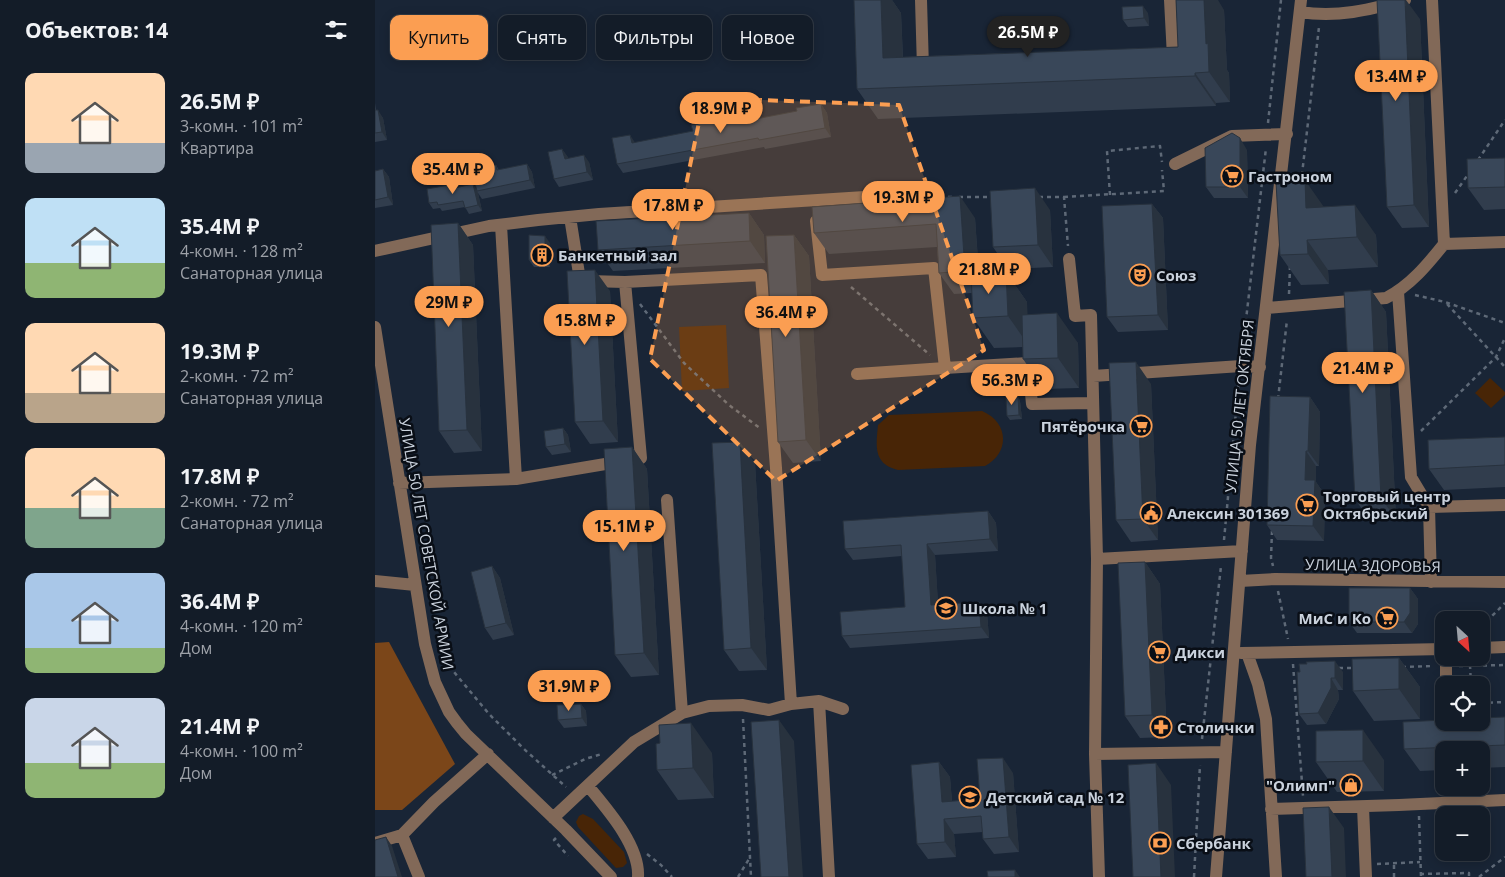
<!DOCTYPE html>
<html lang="ru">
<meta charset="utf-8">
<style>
body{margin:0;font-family:"Open Sans",sans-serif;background:#202934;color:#f1f3f6;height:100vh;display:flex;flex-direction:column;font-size:19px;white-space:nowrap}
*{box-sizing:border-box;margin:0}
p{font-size:16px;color:#9da1a8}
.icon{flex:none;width:28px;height:28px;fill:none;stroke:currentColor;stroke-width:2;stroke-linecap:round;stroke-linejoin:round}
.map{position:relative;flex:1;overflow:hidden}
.side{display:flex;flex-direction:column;background:#131c28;width:375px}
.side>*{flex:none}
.top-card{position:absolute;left:15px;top:15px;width:475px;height:45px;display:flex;gap:10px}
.needle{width:32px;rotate:154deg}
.controls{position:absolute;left:1060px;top:611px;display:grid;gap:10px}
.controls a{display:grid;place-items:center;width:55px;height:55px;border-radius:10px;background:#131c28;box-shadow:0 2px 12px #0003,0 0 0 1px #323a45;font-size:25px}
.price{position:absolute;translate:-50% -42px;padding:0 11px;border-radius:18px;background:#fb9e52;color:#111;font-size:16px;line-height:32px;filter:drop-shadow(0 1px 2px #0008)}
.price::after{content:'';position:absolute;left:50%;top:30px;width:15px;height:11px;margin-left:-8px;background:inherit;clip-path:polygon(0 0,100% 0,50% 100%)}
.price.selected{background:#222;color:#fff}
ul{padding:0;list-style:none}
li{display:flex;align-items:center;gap:15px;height:125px;padding:0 25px}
li span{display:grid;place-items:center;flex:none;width:140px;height:100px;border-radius:10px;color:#555}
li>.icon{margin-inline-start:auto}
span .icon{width:60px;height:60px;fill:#fffc;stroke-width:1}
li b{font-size:21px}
h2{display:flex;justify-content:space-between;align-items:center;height:60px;padding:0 25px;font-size:21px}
.chip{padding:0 18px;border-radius:10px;background:#131c28;box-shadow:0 2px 12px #0003,0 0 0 1px #323a45;font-size:18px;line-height:45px}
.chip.selected{background:#fb9e52;color:#111}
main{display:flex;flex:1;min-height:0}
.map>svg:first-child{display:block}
</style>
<main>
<section class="side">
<h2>Объектов: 14<svg class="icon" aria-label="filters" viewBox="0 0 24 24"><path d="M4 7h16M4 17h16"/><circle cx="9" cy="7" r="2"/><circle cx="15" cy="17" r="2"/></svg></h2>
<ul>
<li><span style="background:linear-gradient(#ffd9b3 70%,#9aa5b1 0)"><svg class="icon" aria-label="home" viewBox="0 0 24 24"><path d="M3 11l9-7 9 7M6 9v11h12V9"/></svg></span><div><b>26.5M ₽</b><p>3-комн. · 101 m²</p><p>Квартира</p></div></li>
<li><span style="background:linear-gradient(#bfe0f5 65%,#8fb573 0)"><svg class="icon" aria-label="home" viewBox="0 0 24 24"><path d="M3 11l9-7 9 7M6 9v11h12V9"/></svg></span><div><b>35.4M ₽</b><p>4-комн. · 128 m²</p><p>Санаторная улица</p></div></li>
<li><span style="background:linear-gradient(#ffd9b3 70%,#b9a48a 0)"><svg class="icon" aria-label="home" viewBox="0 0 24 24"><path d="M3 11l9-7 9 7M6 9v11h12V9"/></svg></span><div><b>19.3M ₽</b><p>2-комн. · 72 m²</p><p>Санаторная улица</p></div></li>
<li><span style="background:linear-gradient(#ffd9b3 60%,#7fa58c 0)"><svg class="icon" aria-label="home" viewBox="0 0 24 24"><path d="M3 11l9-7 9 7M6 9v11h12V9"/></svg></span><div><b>17.8M ₽</b><p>2-комн. · 72 m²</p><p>Санаторная улица</p></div></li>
<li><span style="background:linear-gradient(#a9c7e8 75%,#8fb573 0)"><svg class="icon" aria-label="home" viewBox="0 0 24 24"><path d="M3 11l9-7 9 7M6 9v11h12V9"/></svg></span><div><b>36.4M ₽</b><p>4-комн. · 120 m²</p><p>Дом</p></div></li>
<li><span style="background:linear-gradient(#c9d6e8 65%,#8fb573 0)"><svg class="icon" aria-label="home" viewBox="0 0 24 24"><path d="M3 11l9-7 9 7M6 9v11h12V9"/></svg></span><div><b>21.4M ₽</b><p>4-комн. · 100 m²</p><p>Дом</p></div></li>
</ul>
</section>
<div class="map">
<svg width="1130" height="877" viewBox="0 0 1130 877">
<rect width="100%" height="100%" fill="#192536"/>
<path fill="#482506" d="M351,325L354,388L307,391L304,327Z
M1115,378L1130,392V395L1116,408L1100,393Z
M607,411C634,422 635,453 610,466L523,470C498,464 501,446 503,425L514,415Z
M208,814L218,819L249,852L252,863L248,867L241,868L203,827L201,822L204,816Z"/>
<path fill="#7b4619" d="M14,642L80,764L27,810H0V643Z"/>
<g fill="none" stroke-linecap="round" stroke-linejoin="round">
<path stroke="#5e6977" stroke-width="2.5" stroke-dasharray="4 4" stroke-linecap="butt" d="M893,123L906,0
M1103,160L1130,120
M926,183L944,27
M1080,193L1094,173
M735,195L732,151L785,146L787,162
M501,197H578
M584,197H618
M664,197H689L693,246
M689,197L789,191L787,170
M476,287L555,355
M914,294L915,267
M1040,295L1070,302L1130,323
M265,304L309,363L354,405L386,429
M1072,304L1130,367
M867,354L891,148
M903,399L912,320
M1046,431L1121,357L1130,338
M897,531L896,558L898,566
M849,540L864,379
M903,591L913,639
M1106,627L1130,603
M69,660L114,714L149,749L191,787
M918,664L928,796
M1095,665L1096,685
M1084,666L1130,665
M1027,667L1059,666
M964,668H979
M1106,703L1130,702
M368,719L376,877
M827,739L846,566
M177,775L210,759L227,754
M1044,816L1046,877
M181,838L179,840L193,856
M272,854L286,865L297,877
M1002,864L1045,862
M1045,874L1094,873V877
M363,877L374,859
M819,877L825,765
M1019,877V864
M1104,877L1130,857"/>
<path stroke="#826958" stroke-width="12" d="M546,0L548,68H552
M1057,0L1069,244
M925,12C962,18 994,10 1030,0
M792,58L798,57L795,0
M800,164L857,136L912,134
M195,217L205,280L202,285
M441,221L447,275L559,268L570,368L653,363L657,404L717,403
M0,251L114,226L163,220L224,214L490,197
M694,259L700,316L716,315L722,559L720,754L724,877
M213,281L250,282L386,275L401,468L416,704
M1023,292L1036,477L1054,507L1056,582
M891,308L1011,298C1035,286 1053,264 1069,244L1130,242
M0,327L50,644L60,682L74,712L82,723L91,734L191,830L236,877
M482,374L570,368
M718,376L866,366L885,367
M141,479L266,458L250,282
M24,483L141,479L126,225
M292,500L307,713
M1054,507L1130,505
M722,559L867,551
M0,581L40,585
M865,581L900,579L1130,582
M1106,648L1130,647
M866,653L1069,649
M872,653L883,684L891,719L901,877
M1071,658V685
M444,701L454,877
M720,754L851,752
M213,786C232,809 265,846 263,877
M988,807L991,877
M896,809L1024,805L1130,800
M178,818L259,742L307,713L334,706L367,705L394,710L416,704L444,701L468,709
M27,835L44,877
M0,843L27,835L59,802L113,754
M841,877L875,445L926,0"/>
</g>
<path fill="#313d4d" d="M479,0H517L526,13L528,57L803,47L849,10L852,70L854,73L855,102L841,103V106L503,119L482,89Z
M773,13L774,26L753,27L748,20Z
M1045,19L1054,227L1027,228L1012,207Z
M0,103L1,110L8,118L12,140L0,142Z
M446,104L452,113L456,137L390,149L389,147L248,173L242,164L261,143L422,111Z
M187,149L193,158L214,162L218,180L184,187L179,179Z
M872,150L873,198H839L831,187Z
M1130,158V209L1109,210L1093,188Z
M152,164L157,172L160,188L107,199L103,193L107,211L94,214L90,207L67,211L65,208L58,209L54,203L74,185L77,189H101L121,165L124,170Z
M8,169L14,177L18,205L0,208V171Z
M777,204L788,218L793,330L743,332L732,317Z
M949,207L1001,235L1003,267L953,270L954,284L926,285L905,255Z
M675,210L678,267L633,269L618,247Z
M374,213L389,235L390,263L238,271L223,250Z
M600,218L604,273L631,272L652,302V315L703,343L704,388L669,389L648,359V347L619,348L598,318L597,293L579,294L564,273L562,247L454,254L439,233Z
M83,223L98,245L107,451L79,453L64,431Z
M419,235L434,256L446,461L418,463L403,442Z
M175,243V267H159L154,260Z
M996,290L1011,312L1021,519L995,521L980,499Z
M235,291L243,442L215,444L200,422Z
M776,384L783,540L756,542L741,520Z
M643,397L645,401L647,419L635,420L632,416Z
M935,397L945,412L944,466H941V482L950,495L949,541L902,540L892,525Z
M188,428L193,435L196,452L177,455L171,447Z
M1130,437V487L1069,490L1054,469Z
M257,447L272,469L284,675L256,677L240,655Z
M380,463L392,670L364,671L349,650Z
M613,511L621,523L623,551L560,555L563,605L604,602L612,613L614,638L475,648L467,636L530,607L527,556L478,560L470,549Z
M770,562L785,584L792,737L765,738L750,716Z
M117,566L125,578L139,635L118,640L110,628Z
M1035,588L1043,599V624L1037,633H982L974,622Z
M1024,658L1045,687V719L999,721L978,691Z
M925,672H968V690H963L964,699L951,724L932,725L924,714Z
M206,704L211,711L212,726L189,728L183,720Z
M1130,717V767L1106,768V750H1069V770L1045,771L1029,749Z
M337,753L339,798L303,800L282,770Z
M1009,760V791L962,792L941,762Z
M564,762L575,777L577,801L605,799L638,773L644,852L619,854L608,839V832L579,834L581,857L553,859L542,844Z"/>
<path fill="#28323e" d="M506,0H517L526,13L529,88L508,58Z
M829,0H843L849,10L852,70L854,73L855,102L834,72L831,44Z
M1030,0H1031L1045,19L1054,227L1039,205Z
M768,6L773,13L774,26L769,18Z
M820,73L841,103V106L820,76Z
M446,104L452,113L456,137L450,128Z
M3,110L8,118L12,140L7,132Z
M255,135L261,144L257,143Z
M865,138L872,150L873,198L865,187Z
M187,149L193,157L195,166L190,159Z
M209,155L214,162L218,180L212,172Z
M152,164L157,172L160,188L155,180Z
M8,169L14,177L18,205L13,197Z
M930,180L951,210L931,208Z
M98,184L102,190V191L103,193L107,211L103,205Z
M660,188L675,210L678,267L663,245Z
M585,196L600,218L605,292L590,271Z
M777,204L788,218L793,330L783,315Z
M980,205L1001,235L1003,267L982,237Z
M374,213L389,235L390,263L375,241Z
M83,223L98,245L107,451L92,430Z
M419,235L434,256L446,461L431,440Z
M170,236L175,243V267L170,260Z
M932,240L953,270L954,284L933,254Z
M220,270L235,291L243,442L228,421Z
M631,272L652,302L654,346L633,316Z
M996,290L1011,312L1021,519L1006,498Z
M682,313L703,343L704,388L683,358Z
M761,362L776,384L783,540L768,519Z
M643,397L645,401L647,419L644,415Z
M935,397L945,412L944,466L933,451Z
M188,428L193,435L196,452L190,444Z
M365,442L380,463L392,670L376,648Z
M257,447L272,469L284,675L269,653Z
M931,451L941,466V482L950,495L949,541L938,526L930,480Z
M613,511L621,523L623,551L615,539Z
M552,544L560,555L564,617L556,605Z
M770,562L785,584L792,737L777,715Z
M117,566L125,578L139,635L131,623Z
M1035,588L1043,599V624L1037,633L1029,622Z
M604,602L612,613L614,638L606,627Z
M1024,658L1045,687V719L1024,689Z
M960,661L968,672V690L960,678Z
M956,678L963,690L964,699L951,724L943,713Z
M206,704L211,711L212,726L207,718Z
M404,720L419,741L428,877H414Z
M316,723L337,753L339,798L318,768Z
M988,730L1009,760V791L988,761Z
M628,758L638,773L644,852L634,837Z
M564,762L575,777L578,816L567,802Z
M781,763L796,785L800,877H786Z
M954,807L969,828L971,877H957Z
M569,819L579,834L581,857L570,842Z
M11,837L17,846L27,877H23Z
M640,870L645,877H640Z"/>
<path fill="#394759" stroke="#28323e" d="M479,0H506L508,58L803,47L801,0H829L831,44L833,43L834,72L820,73V76L482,89Z
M1002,0H1030L1039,205L1012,207Z
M768,6L769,18L748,20L747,7Z
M446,104L450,128L384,140L383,138L242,164L237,138L255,135L257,143L318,131L316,125L359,117L360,123L422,111L421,108Z
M0,110H3L7,132L0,133Z
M857,133L865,138V187H831L830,148Z
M187,149L190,159L209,155L212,172L179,179L173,152Z
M1130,158V187L1093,188L1092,159Z
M152,164L155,180L102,191L97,171L121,165L122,170Z
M8,169L13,197L0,200V171Z
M930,180L931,208L980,205L982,237L932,240L933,254L905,255L901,182Z
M98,184L103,205L90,208L88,201L63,205L62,202L54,203L52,189L74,185L75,189Z
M660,188L663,245L618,247L615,191Z
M585,196L590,271L564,273L561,224L439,233L437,207Z
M777,204L783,315L732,317L727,206Z
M374,213L375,241L223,250L221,221Z
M83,223L92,430L64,431L56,225Z
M154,235L170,236V260H154Z
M419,235L431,440L403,442L391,236Z
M220,270L228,421L200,422L192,271Z
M631,272L633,316L598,318L596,273Z
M996,290L1006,498L980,499L969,292Z
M682,313L683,358L648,359L647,315Z
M761,362L768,519L741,520L734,363Z
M895,396L935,397L933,451H931L930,480H940L938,526L892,525Z
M643,397L644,415L632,416L631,398Z
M188,428L190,444L171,447L169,431Z
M1130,437V465L1054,469L1053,440Z
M365,442L376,648L349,650L337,443Z
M257,447L269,653L240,655L229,449Z
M613,511L615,539L552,544L556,605L604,602L606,627L467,636L465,612L530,607L526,545L470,549L468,521Z
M770,562L777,715L750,716L743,563Z
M117,566L131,623L110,628L96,572Z
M974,588H1035V613L1029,622H974Z
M1024,658V689L978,691L977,659Z
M960,661V678H956V688L943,713L924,714L922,672H925L924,664H932L931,662Z
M206,704L207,718L183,720L182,705Z
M1130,717V745L1029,749L1028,722L1069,720V722H1106V718Z
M404,720L414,877H386L376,722Z
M316,723L318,768L282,770L281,744L285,743L284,725Z
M988,730V761L941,762V731Z
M628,758L634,837L608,839L606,816L569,819L570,842L542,844L536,765L564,762L567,802L605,799L602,759Z
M781,763L786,877H758L753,765Z
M954,807L957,877H931L928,808Z
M11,837L23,877H0V840Z
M640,870V877H613L612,871Z"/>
<path fill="#fb9e52" fill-opacity="0.2" stroke="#fb9e52" stroke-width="4" stroke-dasharray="10 6" stroke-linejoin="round" d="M329,98L524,105L609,350L401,481L275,359Z"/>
<defs>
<g id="supermarket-ring" transform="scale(1.125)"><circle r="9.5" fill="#090e16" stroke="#fb9e52" stroke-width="1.5"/><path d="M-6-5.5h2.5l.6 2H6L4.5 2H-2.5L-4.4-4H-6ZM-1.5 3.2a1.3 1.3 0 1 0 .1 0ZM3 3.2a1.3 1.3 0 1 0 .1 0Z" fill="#fb9e52"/></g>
<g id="building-ring" transform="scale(1.125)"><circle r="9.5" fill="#090e16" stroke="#fb9e52" stroke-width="1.5"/><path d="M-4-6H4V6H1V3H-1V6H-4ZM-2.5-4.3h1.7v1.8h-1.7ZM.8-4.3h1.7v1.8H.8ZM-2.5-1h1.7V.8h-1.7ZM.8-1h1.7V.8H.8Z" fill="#fb9e52"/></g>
<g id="theatre-ring" transform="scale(1.125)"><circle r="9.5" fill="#090e16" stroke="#fb9e52" stroke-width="1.5"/><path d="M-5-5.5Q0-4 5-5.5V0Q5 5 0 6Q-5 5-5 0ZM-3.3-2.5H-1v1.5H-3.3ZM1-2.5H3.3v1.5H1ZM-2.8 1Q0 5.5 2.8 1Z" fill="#fb9e52"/></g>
<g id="civic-ring" transform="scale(1.125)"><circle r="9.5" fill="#090e16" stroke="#fb9e52" stroke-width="1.5"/><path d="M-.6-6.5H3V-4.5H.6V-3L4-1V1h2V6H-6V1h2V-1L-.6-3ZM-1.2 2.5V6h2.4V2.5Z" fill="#fb9e52"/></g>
<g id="school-ring" transform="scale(1.125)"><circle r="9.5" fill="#090e16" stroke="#fb9e52" stroke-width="1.5"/><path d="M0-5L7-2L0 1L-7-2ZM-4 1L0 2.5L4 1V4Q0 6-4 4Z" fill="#fb9e52"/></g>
<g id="pharmacy-ring" transform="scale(1.125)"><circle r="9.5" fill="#090e16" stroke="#fb9e52" stroke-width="1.5"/><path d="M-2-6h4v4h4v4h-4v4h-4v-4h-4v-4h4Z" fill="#fb9e52"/></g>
<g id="shop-ring" transform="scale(1.125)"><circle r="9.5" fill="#090e16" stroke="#fb9e52" stroke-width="1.5"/><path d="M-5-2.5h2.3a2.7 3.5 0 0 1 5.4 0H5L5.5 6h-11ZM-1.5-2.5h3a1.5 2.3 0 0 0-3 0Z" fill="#fb9e52"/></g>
<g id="bank-ring" transform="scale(1.125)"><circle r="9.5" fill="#090e16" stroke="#fb9e52" stroke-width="1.5"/><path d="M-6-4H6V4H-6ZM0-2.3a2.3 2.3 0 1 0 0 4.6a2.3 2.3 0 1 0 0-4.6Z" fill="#fb9e52"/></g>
</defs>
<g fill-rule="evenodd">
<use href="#supermarket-ring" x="857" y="176"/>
<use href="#building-ring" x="167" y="255"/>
<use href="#theatre-ring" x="765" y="275"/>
<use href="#supermarket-ring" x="766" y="426"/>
<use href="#supermarket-ring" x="932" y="505"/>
<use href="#civic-ring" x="776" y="513"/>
<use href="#school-ring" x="571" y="608"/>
<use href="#supermarket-ring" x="1012" y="618"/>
<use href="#supermarket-ring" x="784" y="652"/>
<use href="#pharmacy-ring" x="786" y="727"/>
<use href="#shop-ring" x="976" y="785"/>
<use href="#school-ring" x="595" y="797"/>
<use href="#bank-ring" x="785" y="843"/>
</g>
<g text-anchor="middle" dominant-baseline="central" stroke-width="5" stroke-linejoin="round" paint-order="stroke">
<g font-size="15" font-weight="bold" fill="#cad2dd" stroke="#090e16" text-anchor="start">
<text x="873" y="176">Гастроном</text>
<text x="183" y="255">Банкетный зал</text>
<text x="781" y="275">Союз</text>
<text x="750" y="426" text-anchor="end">Пятёрочка</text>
<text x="948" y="496">Торговый центр<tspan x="948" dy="17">Октябрьский</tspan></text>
<text x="792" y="513">Алексин 301369</text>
<text x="587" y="608">Школа № 1</text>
<text x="996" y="618" text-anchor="end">МиС и Ко</text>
<text x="800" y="652">Дикси</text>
<text x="802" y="727">Столички</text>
<text x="960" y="785" text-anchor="end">"Олимп"</text>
<text x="611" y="797">Детский сад № 12</text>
<text x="801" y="843">Сбербанк</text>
</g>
<g font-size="15" fill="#cad2dd" stroke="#090e16">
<text transform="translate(864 406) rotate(-84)">УЛИЦА 50 ЛЕТ ОКТЯБРЯ</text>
<text transform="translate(52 544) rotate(80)">УЛИЦА 50 ЛЕТ СОВЕТСКОЙ АРМИИ</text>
<text transform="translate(998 565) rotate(1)">УЛИЦА ЗДОРОВЬЯ</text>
</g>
</g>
</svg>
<div class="controls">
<a><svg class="needle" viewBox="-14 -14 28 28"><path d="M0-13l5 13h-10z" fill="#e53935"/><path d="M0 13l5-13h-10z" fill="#9da1a8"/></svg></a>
<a><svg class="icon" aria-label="locate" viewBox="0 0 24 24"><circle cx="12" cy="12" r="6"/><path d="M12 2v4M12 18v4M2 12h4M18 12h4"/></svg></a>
<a>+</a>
<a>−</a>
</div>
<b class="price selected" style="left:653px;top:58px">26.5M ₽</b>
<b class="price" style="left:1021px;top:102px">13.4M ₽</b>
<b class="price" style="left:346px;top:134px">18.9M ₽</b>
<b class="price" style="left:78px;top:195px">35.4M ₽</b>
<b class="price" style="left:528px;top:223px">19.3M ₽</b>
<b class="price" style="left:298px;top:231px">17.8M ₽</b>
<b class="price" style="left:614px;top:295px">21.8M ₽</b>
<b class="price" style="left:74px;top:328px">29M ₽</b>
<b class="price" style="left:411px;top:338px">36.4M ₽</b>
<b class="price" style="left:210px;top:346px">15.8M ₽</b>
<b class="price" style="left:988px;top:394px">21.4M ₽</b>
<b class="price" style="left:637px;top:406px">56.3M ₽</b>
<b class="price" style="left:249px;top:552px">15.1M ₽</b>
<b class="price" style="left:194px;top:712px">31.9M ₽</b>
<div class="top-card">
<a class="chip selected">Купить</a>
<a class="chip">Снять</a>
<a class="chip">Фильтры</a>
<a class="chip">Новое</a>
</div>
</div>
</main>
